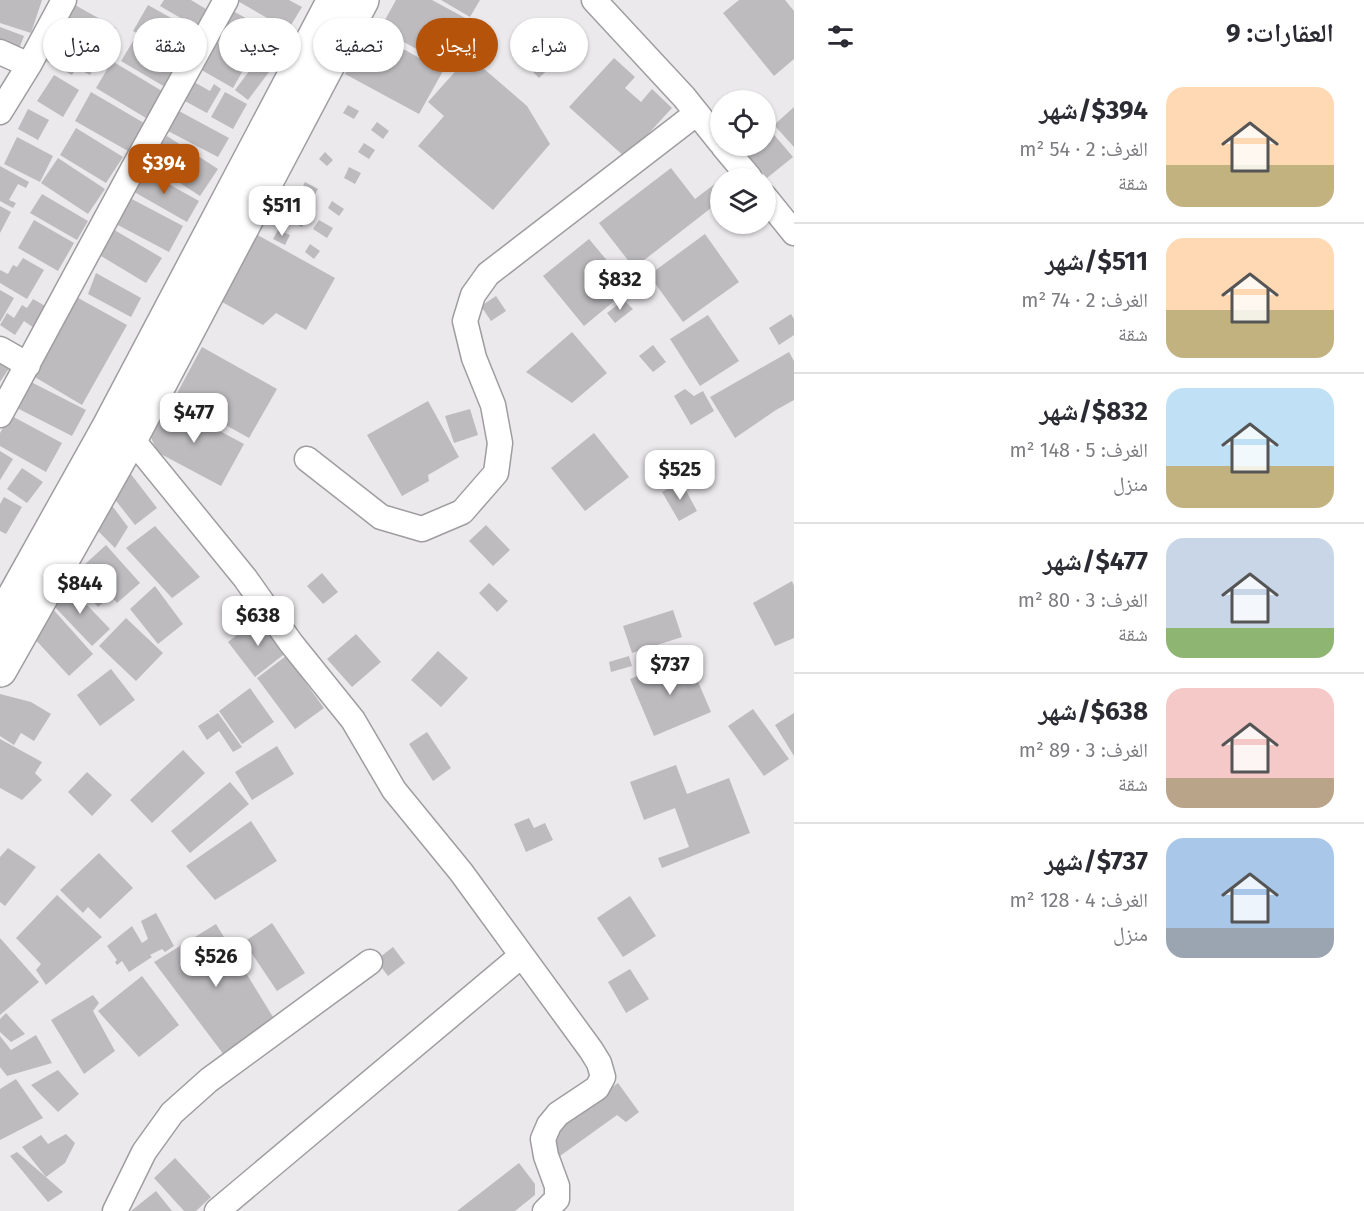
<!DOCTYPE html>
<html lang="ar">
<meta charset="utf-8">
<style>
body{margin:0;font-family:"Fira Sans","Noto Naskh Arabic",sans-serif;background:#f2f2f3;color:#2b2b33;direction:rtl;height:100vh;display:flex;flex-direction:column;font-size:22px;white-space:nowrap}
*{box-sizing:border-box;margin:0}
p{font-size:20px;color:#7c7c81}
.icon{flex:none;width:33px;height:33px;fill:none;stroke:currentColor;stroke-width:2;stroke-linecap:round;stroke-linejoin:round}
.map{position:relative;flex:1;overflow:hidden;direction:ltr}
.details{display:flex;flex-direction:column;background:#fff;width:570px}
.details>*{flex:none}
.hud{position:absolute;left:18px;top:18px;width:570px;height:54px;direction:rtl;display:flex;gap:12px}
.controls{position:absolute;left:710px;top:90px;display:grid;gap:12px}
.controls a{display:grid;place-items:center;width:66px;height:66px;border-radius:50%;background:#fff;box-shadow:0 2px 4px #0004;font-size:30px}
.price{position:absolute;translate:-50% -51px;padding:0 14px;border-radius:12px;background:#fff;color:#222;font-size:20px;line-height:39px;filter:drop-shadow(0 2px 3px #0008)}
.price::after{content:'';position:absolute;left:50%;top:36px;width:18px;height:14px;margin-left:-9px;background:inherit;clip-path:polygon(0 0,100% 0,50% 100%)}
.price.on{background:#b45309;color:#fff}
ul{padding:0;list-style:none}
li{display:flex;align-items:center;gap:18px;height:150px;padding:0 30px}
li+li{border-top:2px solid #e1e1e2}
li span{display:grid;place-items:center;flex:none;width:168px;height:120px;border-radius:18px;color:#555}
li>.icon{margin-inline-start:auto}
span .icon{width:72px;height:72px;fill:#fffc;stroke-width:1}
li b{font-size:26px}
h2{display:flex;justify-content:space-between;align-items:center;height:72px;padding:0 30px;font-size:26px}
.chip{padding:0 21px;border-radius:27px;background:#fff;box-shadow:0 2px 4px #0004;font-size:21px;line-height:54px}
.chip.on{background:#b45309;color:#fff}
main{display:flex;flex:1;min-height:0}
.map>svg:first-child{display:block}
</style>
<main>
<section class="details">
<h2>العقارات: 9<svg class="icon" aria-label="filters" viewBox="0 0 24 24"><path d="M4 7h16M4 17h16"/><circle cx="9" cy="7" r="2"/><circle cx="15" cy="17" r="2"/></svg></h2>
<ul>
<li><span style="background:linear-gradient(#ffd9b3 65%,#c2b280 0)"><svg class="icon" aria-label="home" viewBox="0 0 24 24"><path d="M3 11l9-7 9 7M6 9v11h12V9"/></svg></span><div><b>$394/شهر</b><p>الغرف: 2 · 54 m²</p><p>شقة</p></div></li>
<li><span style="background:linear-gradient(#ffd9b3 60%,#c2b280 0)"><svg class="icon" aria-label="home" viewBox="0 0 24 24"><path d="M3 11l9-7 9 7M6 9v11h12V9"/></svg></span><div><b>$511/شهر</b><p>الغرف: 2 · 74 m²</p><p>شقة</p></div></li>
<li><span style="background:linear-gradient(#bfe0f5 65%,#c2b280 0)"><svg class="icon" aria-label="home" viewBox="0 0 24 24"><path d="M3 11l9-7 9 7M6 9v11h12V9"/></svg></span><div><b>$832/شهر</b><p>الغرف: 5 · 148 m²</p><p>منزل</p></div></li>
<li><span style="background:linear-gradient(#c9d6e8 75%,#8fb573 0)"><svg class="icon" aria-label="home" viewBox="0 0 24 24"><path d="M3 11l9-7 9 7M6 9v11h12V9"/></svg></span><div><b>$477/شهر</b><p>الغرف: 3 · 80 m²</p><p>شقة</p></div></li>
<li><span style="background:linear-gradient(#f6c9c9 75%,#b9a48a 0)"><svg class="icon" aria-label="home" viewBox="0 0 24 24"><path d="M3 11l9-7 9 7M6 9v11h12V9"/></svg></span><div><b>$638/شهر</b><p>الغرف: 3 · 89 m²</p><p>شقة</p></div></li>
<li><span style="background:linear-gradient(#a9c7e8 75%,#9aa5b1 0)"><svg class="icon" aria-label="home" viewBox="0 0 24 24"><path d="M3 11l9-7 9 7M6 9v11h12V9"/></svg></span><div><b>$737/شهر</b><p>الغرف: 4 · 128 m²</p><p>منزل</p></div></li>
</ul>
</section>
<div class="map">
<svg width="794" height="1211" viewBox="0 0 794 1211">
<rect width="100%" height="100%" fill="#ebe9ec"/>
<path fill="#bdbbbe" d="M0,0H42L31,33L0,23Z
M164,0H191L206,9L196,27L160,6Z
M236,0H289L302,7L288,30Z
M396,0H432L469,20L444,64L380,29Z
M441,0H480L470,17Z
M739,0H785L794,11V59L774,76L723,13Z
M75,5L116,28L101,54L60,31Z
M148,5L196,32L182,57L133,31Z
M231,10L287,40L273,65L218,35Z
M0,27L24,36L17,54L0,48Z
M369,30L443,71L419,114L345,74Z
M548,33L567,51L539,78L521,60Z
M59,36L99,56L90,75L76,68L72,75L46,61Z
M135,38L178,63L165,87L121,61Z
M214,41L249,60L233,88L198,68Z
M469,56L527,106L550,144L493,210L418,146L444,116L428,102Z
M614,58L635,77L625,88L641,102L652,89L672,108L626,158L569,107Z
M112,61L162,91L146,118L96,88Z
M256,62L269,72L248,100L235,90Z
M54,75L79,90L63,117L37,101Z
M194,82L210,91L214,84L221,89L207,113L183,100Z
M91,92L144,123L128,151L75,121Z
M225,92L247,104L233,129L211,117Z
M348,105L359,111L354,119L343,113Z
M794,107V147L774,125Z
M28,109L49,120L38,140L18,129Z
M179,111L229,138L218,157L168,131Z
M377,122L389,131L383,139L371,130Z
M76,128L123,157L106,183L60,155Z
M770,130L793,157L767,178L744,151L751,146H765V134Z
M167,136L218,169L200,196L149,163Z
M17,137L53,156L40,182L4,164Z
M364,143L375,150L369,159L358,152Z
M325,152L333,160L327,166L319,159Z
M58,158L105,189L88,214L41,183Z
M0,166L29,182L26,188L18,184L9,200L16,203L13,208L0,201Z
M349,167L361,173L355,184L344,178Z
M140,168L199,201L187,222L129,189Z
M671,168L695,199L716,183L720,189V201L634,268L599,223Z
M305,182L318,189L311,201L299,194Z
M42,194L88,221L77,240L30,213Z
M128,197L183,226L169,252L114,223Z
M332,201L344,209L339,216L328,208Z
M0,206L11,212L0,233Z
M299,212L308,216L302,227L294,223Z
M34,220L74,243L58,271L18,248Z
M319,220L333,228L327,238L313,229Z
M111,228L162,258L146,283L96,253Z
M278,230L290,235L285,245L273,239Z
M252,232L335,278L306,330L276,313L263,325L215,298Z
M705,234L739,282L683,322L649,275Z
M589,239L630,288L584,326L543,276Z
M310,244L320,251L314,259L305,252Z
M23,258L44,270L27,299L0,283V270L8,274L13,265L17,267Z
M96,273L141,298L131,317L88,294Z
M0,290L14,298L0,322Z
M71,294L127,325L82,405L28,373Z
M496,296L506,311L491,321L481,306Z
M33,299L47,307L34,328L24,321L15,335L0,325L7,313L14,318L22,305L27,308Z
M624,300L633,309L615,323L607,313Z
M791,314L794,319V335L779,345L769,328Z
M708,315L739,361L700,386L670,339Z
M572,332L607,373L572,403L526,372Z
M653,345L666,362L653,372L639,356Z
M202,347L277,389L249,438L175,397Z
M789,352L794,361V400L776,410L735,438L710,397Z
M0,361L10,367L0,382Z
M29,381L86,410L72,436L15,407Z
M685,389L694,396L703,391L714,411L691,425L674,396Z
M164,401L244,444L221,486L157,452L148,430Z
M428,401L459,457L428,475L429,481L402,496L367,435Z
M470,409L478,435L454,443L445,416Z
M10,415L62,443L46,472L0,446V433Z
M594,433L629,477L585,511L551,468Z
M0,451L13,459L0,480Z
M22,468L43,482L27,503L7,489Z
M127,469L157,508L135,525L113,497Z
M681,481L697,511L679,521L662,492Z
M4,497L22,507L6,534L0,531V504Z
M110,503L128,527L115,548L94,527Z
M486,525L510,550L493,566L469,541Z
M155,526L200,577L172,598L126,548Z
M106,545L140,583L117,603L111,596L98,607L71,577Z
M322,573L338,592L323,604L307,586Z
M792,581L794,586V638L775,646L753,603Z
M65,582L110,629L92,646L53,605Z
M489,583L508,601L497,612L479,593Z
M155,586L183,624L158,644L130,609Z
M51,607L93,654L69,676L32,636Z
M673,610L682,637L632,653L623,626Z
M260,617L287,652L255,677L228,642Z
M126,618L163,653L136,681L99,646Z
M356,634L381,662L352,687L327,659Z
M438,651L468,678L441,707L411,680Z
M286,656L324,708L295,729L257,678Z
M629,656L632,666L611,672L609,662Z
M687,656L711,712L654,736L630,679Z
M111,669L135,700L100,726L77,695Z
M250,688L274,722L242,744L219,711Z
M0,694L31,702L51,714L34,741L21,733L14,745L0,736Z
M753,709L789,759L764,776L728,726Z
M218,713L242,747L233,752L219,731L207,740L198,726Z
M794,713V756L775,725Z
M427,732L451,768L433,781L409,744Z
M0,739L42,762L35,773L42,780L22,800L0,788Z
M277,746L294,774L252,800L235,772Z
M183,750L205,773L152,823L130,800Z
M676,765L687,794L729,778L750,833L662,868L658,858L689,847L675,808L644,820L630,782Z
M87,772L112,795L92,816L68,792Z
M230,782L249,804L190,853L171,831Z
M529,818L534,828L545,823L553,840L526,852L514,824Z
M251,821L277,861L215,900L186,866Z
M8,848L36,867L5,906L0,902V857Z
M99,853L133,888L100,919L88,907L83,913L60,890Z
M57,895L102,937L46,985L36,970L41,964L16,938Z
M630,896L656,936L623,957L597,918Z
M156,913L174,946L165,952L162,949L150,955L152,957L129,972L122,961L117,965L115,962L117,960L107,946L132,926L142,943L148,939L141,921Z
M272,923L305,973L277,991L244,942Z
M216,924L273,1017L224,1055L154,962Z
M0,938L39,982L0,1015Z
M393,947L405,963L388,976L376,960Z
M630,969L649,999L626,1013L608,982Z
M142,976L179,1025L139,1057L98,1011Z
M93,995L99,1003L93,1011L115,1051L84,1074L51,1020Z
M6,1013L25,1034L11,1042L0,1032V1019Z
M36,1035L52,1063L7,1076L0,1067V1036L11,1050Z
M58,1070L79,1094L58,1112L31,1085Z
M16,1079L43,1118L0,1140V1089Z
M618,1083L639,1112L626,1122L617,1115L560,1156L548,1139L557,1127Z
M66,1134L75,1143L65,1163L46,1177L22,1147L41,1135L48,1144Z
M17,1152L47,1178L63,1192L48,1202L10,1156Z
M175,1158L211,1197L196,1211H184L154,1178Z
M519,1163L535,1184V1195L515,1211H457Z
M156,1191L172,1211H131Z"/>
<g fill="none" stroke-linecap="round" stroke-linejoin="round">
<g stroke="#9f9da0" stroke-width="27">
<path id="minor" d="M594,0L684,97L720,142
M0,52L29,65
M0,112L29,65L64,0
M723,146L750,178
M765,197L794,233
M0,349L28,365
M0,415L134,167L226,0
M119,430L131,438L245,578L291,643L353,720L394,790L461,872L591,1050L599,1063L603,1077L597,1088L558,1114L549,1125L543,1139L546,1156L557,1186V1199L545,1211
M307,459L381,517L422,529L462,512L496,473L500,443L493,405L474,358L465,321L473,295L488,274L697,113
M115,1211L144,1152L172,1113L209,1080L370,962
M217,1211L521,956"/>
</g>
<g stroke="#9f9da0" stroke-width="36">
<path id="secondary" d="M0,622L110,425L334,0
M0,670L131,438L362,0"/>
</g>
<use href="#minor" stroke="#fff" stroke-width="24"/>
<use href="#secondary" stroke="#fff" stroke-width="33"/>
</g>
</svg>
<div class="controls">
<a><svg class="icon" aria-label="locate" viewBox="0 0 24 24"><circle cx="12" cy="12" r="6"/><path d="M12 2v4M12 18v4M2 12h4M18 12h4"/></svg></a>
<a><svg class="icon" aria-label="layers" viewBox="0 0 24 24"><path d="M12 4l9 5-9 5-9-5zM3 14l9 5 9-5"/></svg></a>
</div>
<b class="price on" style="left:164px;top:195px">$394</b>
<b class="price" style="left:282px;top:237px">$511</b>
<b class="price" style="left:620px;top:311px">$832</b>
<b class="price" style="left:194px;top:444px">$477</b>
<b class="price" style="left:680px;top:501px">$525</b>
<b class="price" style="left:80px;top:615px">$844</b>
<b class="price" style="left:258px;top:647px">$638</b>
<b class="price" style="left:670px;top:696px">$737</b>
<b class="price" style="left:216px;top:988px">$526</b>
<div class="hud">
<a class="chip">شراء</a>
<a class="chip on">إيجار</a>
<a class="chip">تصفية</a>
<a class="chip">جديد</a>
<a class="chip">شقة</a>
<a class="chip">منزل</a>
</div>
</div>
</main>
